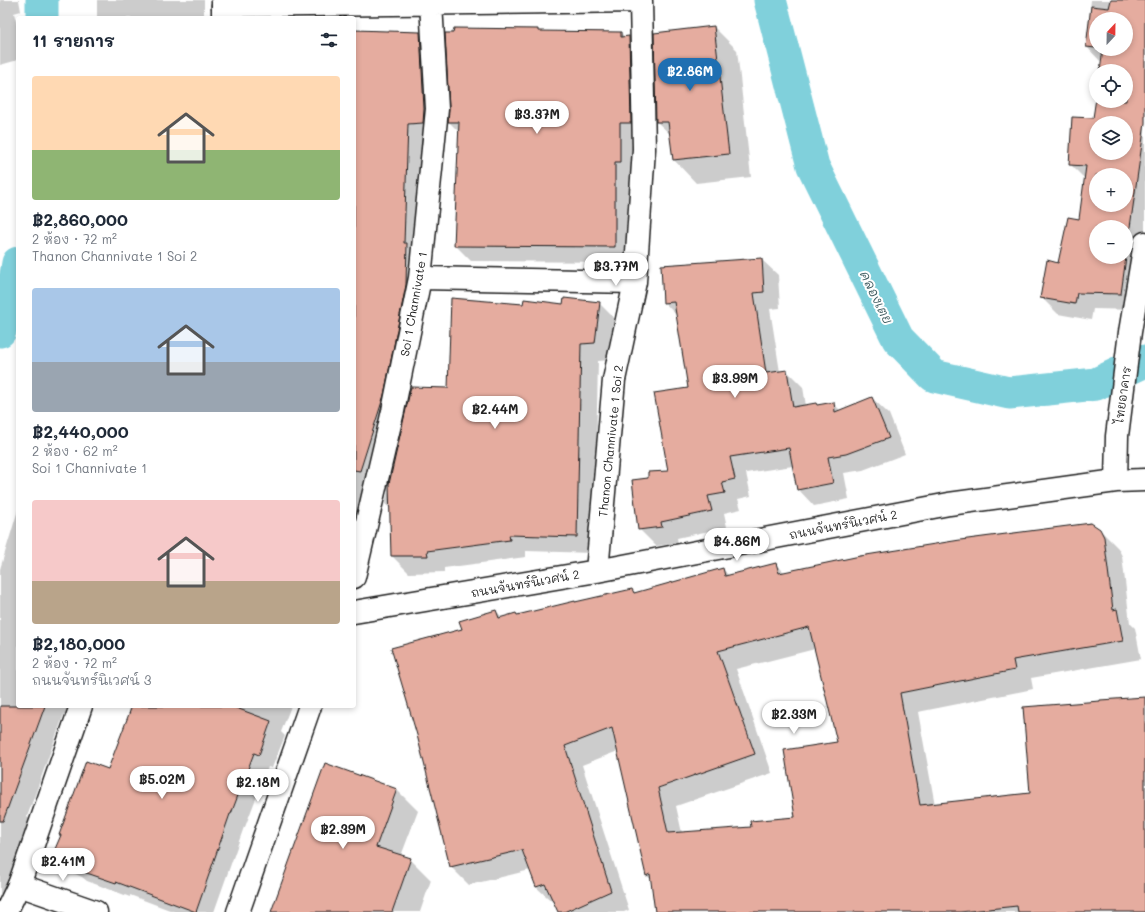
<!DOCTYPE html>
<html lang="th">
<meta charset="utf-8">
<style>
body{margin:0;font-family:Mali,"Playpen Sans Thai",sans-serif;background:#f2f2f3;color:#1f2937;height:100vh;display:flex;flex-direction:column;font-size:15px;white-space:nowrap}
*{box-sizing:border-box;margin:0}
p{font-size:13px;color:#747a83}
.icon{flex:none;width:22px;height:22px;fill:none;stroke:currentColor;stroke-width:2;stroke-linecap:round;stroke-linejoin:round}
.map{position:relative;flex:1;overflow:hidden}
.panel{position:absolute;left:16px;top:16px;width:340px;height:692px;display:flex;flex-direction:column;background:#fff;border-radius:4px;box-shadow:0 2px 6px #0003}
.panel>*{flex:none}
.needle{width:26px;rotate:22deg}
.controls{position:absolute;left:1089px;top:12px;display:grid;gap:8px}
.controls a{display:grid;place-items:center;width:44px;height:44px;border-radius:50%;background:#fff;box-shadow:0 2px 6px #0003;font-size:20px}
.price{position:absolute;translate:-50% -34px;padding:0 9px;border-radius:14px;background:#fff;color:#222;font-size:13px;line-height:26px;filter:drop-shadow(0 1px 2px #0008)}
.price::after{content:'';position:absolute;left:50%;top:24px;width:12px;height:9px;margin-left:-6px;background:inherit;clip-path:polygon(0 0,100% 0,50% 100%)}
.price.current{background:#1f6fb2;color:#fff}
ul{padding:0;list-style:none}
li{display:grid;align-content:center;gap:8px;height:212px;padding:0 16px}
li span{display:grid;place-items:center;height:124px;border-radius:4px;color:#555}
li>.icon{margin-inline-start:auto}
span .icon{width:72px;height:72px;fill:#fffc;stroke-width:1}
li b{font-size:17px}
h2{display:flex;justify-content:space-between;align-items:center;height:48px;padding:0 16px;font-size:17px}
.map>svg:first-child{display:block}
</style>
<div class="map">
<svg width="1145" height="912" viewBox="0 0 1145 912">
<rect width="100%" height="100%" fill="#fff"/>
<filter id="ink" filterUnits="userSpaceOnUse"><feTurbulence type="fractalNoise" baseFrequency=".025" numOctaves="2"/><feDisplacementMap in="SourceGraphic" scale="8" xChannelSelector="R" yChannelSelector="G"/><feConvolveMatrix kernelMatrix="1 2 1 2 8 2 1 2 1" color-interpolation-filters="sRGB"/></filter>
<g filter="url(#ink)">
<path fill="#0003" fill-rule="evenodd" d="M0,0H19L21,11L14,13L18,29V60L0,65Z
M97,0H204V18H97Z
M1091,0H1145V254L1137,310L1093,309L1091,320L1058,314L1041,297L1080,221L1086,180L1070,164L1094,119L1097,101H1126V71H1101L1102,63L1086,46ZM1096,19H1126V49H1096ZM1096,123H1126V153H1096ZM1096,175H1126V205H1096ZM1096,227H1126V257H1096Z
M714,27L737,50L751,177L696,183L674,160L671,135L657,122Z
M537,30L539,32L621,33L625,37H629L645,53L636,178H631V262L471,261L455,245L459,132L449,122Z
M354,31L420,33L438,51L423,303L378,514L358,508L354,522Z
M761,259L778,275L780,308L770,309L780,372L787,371L803,387L806,406H818L833,403L841,411L872,398L889,414L905,454L863,470L844,473L849,499L814,506L798,489L793,466L746,473L751,496L738,499L741,509L724,513L727,527L677,538L678,543L656,546L639,529L649,479L669,472L689,389L677,316L664,302Z
M599,303L616,320L611,360L598,361L594,553L526,551V557L444,568V572L409,573L392,556L391,509L385,504L411,388L449,389L524,305H564Z
M18,510V706H70L68,715L64,714L27,817L30,819L22,838L24,840L3,895L0,894V569Z
M1099,529L1118,548L1122,556L1130,623L1135,628L1141,659L1031,678L1033,689L918,712L935,805L1031,794L1145,698V912H656L652,880L647,876L618,751L582,765L629,910L624,912H559L556,905L536,887L530,870L469,885L451,867L463,629L496,611L503,618L518,616L632,590L636,593L723,569L729,576L776,564L785,573ZM815,649L838,743L796,818L752,828L682,833L676,806L772,773L736,669Z
M130,706H291L281,732L285,736L272,768L268,767L245,827H244L214,912H175L130,895V897L87,881L82,877L67,870L53,856L62,836L60,834L109,770L130,713L129,711Z
M397,790L418,811L401,856L410,859L431,880L420,912H272Z"/>
<g fill="none" stroke-linecap="round" stroke-linejoin="round">
<path stroke="#80d0db" stroke-width="33" d="M770,0L813,166L898,339L934,376L1009,393L1096,384L1145,361
M42,18V0
M0,331L16,275L18,263"/>
</g>
<path fill="#e5ac9f" stroke="#1c1c1c" fill-rule="evenodd" d="M1111,0H1145V123L1126,255V227H1096V257H1126L1121,294L1077,293L1075,304L1040,298L1047,260L1058,263L1068,217L1079,219L1086,166L1069,165L1072,117L1093,118L1096,98V101H1126V71H1100L1103,49H1126V19H1096V48L1086,47L1091,6L1109,8ZM1096,123H1126V153H1096ZM1096,175H1126V205H1096Z
M714,26L729,154L673,160L668,122H656L654,33Z
M454,28L538,29V31L621,32V37L629,36L631,123H620V162H615V247L454,246L459,122H448L449,108L445,33H453Z
M354,30L420,32L424,109L423,123L408,124L404,243H407L406,285L384,395L360,471L354,470Z
M762,258L764,292L754,293L766,373L787,370L793,407L816,403L817,405L834,402L835,412L872,397L889,438L846,454L828,457L833,483L797,490L789,448L730,457L735,479L722,482L725,493L708,496L712,511L661,522L662,527L638,530L632,480L648,478V472L668,471L654,393L688,388L674,302L663,303L661,265Z
M451,298L523,304L524,299L563,304L564,298L600,302L595,343L581,344L577,537L509,535L510,540L427,551L428,556H391L389,484L411,387L448,388Z
M1091,523L1100,529L1104,537L1113,610L1117,609L1123,641L1013,660L1015,670L900,693L920,805L1030,793L1023,707L1100,701V700L1145,697V912H1018L1017,906L960,912H655L650,874L646,876L612,728L565,746L611,891L564,912H558L545,884L536,887L522,850L450,867L417,735L391,648L462,629L459,621L496,610L499,618L516,613L517,615L575,601V602L632,589L634,593L723,568L725,576L776,563L779,573L860,556L960,540ZM809,627L837,742L784,750L795,817L750,821L751,827L668,833L658,788L755,754L718,651Z
M0,706H45L3,821H0Z
M132,706H231L271,721L259,755L254,753L231,814H230L196,912L116,882V883L72,868L73,865L52,856L61,835H59L86,761L108,769Z
M325,763L397,789L376,847L411,858L392,912H271Z"/>
<g fill="none" stroke-linecap="round" stroke-linejoin="round">
<g stroke="#1c1c1c" stroke-width="25">
<path id="street" d="M223,6L641,1L644,149L635,282L614,380L597,571
M420,278L635,282
M1116,481L1117,436L1130,332L1145,243
M354,577L393,411L420,278L437,109L431,3
M354,612L597,571L949,504L1072,487L1116,481L1145,480
M19,885L96,912
M238,912L310,706"/>
</g>
<g stroke="#1c1c1c" stroke-width="25">
<path id="secondary" d="M223,0V18
M6,912L19,885L81,706"/>
</g>
<use href="#street" stroke="#fff" stroke-width="22"/>
<use href="#secondary" stroke="#fff" stroke-width="22"/>
</g>
</g>
<g text-anchor="middle" dominant-baseline="central" stroke-width="4" stroke-linejoin="round" paint-order="stroke">
<g font-size="12" fill="#1c1c1c" stroke="#fff">
<text transform="translate(413 304) rotate(-80)">Soi 1 Channivate 1</text>
<text transform="translate(1122 395) rotate(-82)">ไทยอาคาร</text>
<text transform="translate(610 441) rotate(-84)">Thanon Channivate 1 Soi 2</text>
<text transform="translate(843 524) rotate(-11)">ถนนจันทร์นิเวศน์ 2</text>
<text transform="translate(525 583) rotate(-10)">ถนนจันทร์นิเวศน์ 2</text>
</g>
<g font-size="13" font-style="italic" fill="#3f5b5f" stroke="#fff">
<text transform="translate(877 297) rotate(64)">คลองเตย</text>
</g>
</g>
</svg>
<div class="controls">
<a><svg class="needle" viewBox="-14 -14 28 28"><path d="M0-13l5 13h-10z" fill="#e53935"/><path d="M0 13l5-13h-10z" fill="#747a83"/></svg></a>
<a><svg class="icon" aria-label="locate" viewBox="0 0 24 24"><circle cx="12" cy="12" r="6"/><path d="M12 2v4M12 18v4M2 12h4M18 12h4"/></svg></a>
<a><svg class="icon" aria-label="layers" viewBox="0 0 24 24"><path d="M12 4l9 5-9 5-9-5zM3 14l9 5 9-5"/></svg></a>
<a>+</a>
<a>−</a>
</div>
<b class="price current" style="left:690px;top:92px">฿2.86M</b>
<b class="price" style="left:537px;top:135px">฿3.37M</b>
<b class="price" style="left:616px;top:287px">฿3.77M</b>
<b class="price" style="left:735px;top:399px">฿3.99M</b>
<b class="price" style="left:495px;top:430px">฿2.44M</b>
<b class="price" style="left:737px;top:562px">฿4.86M</b>
<b class="price" style="left:794px;top:735px">฿2.33M</b>
<b class="price" style="left:162px;top:800px">฿5.02M</b>
<b class="price" style="left:258px;top:803px">฿2.18M</b>
<b class="price" style="left:343px;top:850px">฿2.39M</b>
<b class="price" style="left:63px;top:882px">฿2.41M</b>
<section class="panel">
<h2>11 รายการ<svg class="icon" aria-label="filters" viewBox="0 0 24 24"><path d="M4 7h16M4 17h16"/><circle cx="9" cy="7" r="2"/><circle cx="15" cy="17" r="2"/></svg></h2>
<ul>
<li><span style="background:linear-gradient(#ffd9b3 60%,#8fb573 0)"><svg class="icon" aria-label="home" viewBox="0 0 24 24"><path d="M3 11l9-7 9 7M6 9v11h12V9"/></svg></span><div><b>฿2,860,000</b><p>2 ห้อง · 72 m²</p><p>Thanon Channivate 1 Soi 2</p></div></li>
<li><span style="background:linear-gradient(#a9c7e8 60%,#9aa5b1 0)"><svg class="icon" aria-label="home" viewBox="0 0 24 24"><path d="M3 11l9-7 9 7M6 9v11h12V9"/></svg></span><div><b>฿2,440,000</b><p>2 ห้อง · 62 m²</p><p>Soi 1 Channivate 1</p></div></li>
<li><span style="background:linear-gradient(#f6c9c9 65%,#b9a48a 0)"><svg class="icon" aria-label="home" viewBox="0 0 24 24"><path d="M3 11l9-7 9 7M6 9v11h12V9"/></svg></span><div><b>฿2,180,000</b><p>2 ห้อง · 72 m²</p><p>ถนนจันทร์นิเวศน์ 3</p></div></li>
</ul>
</section>
</div>
